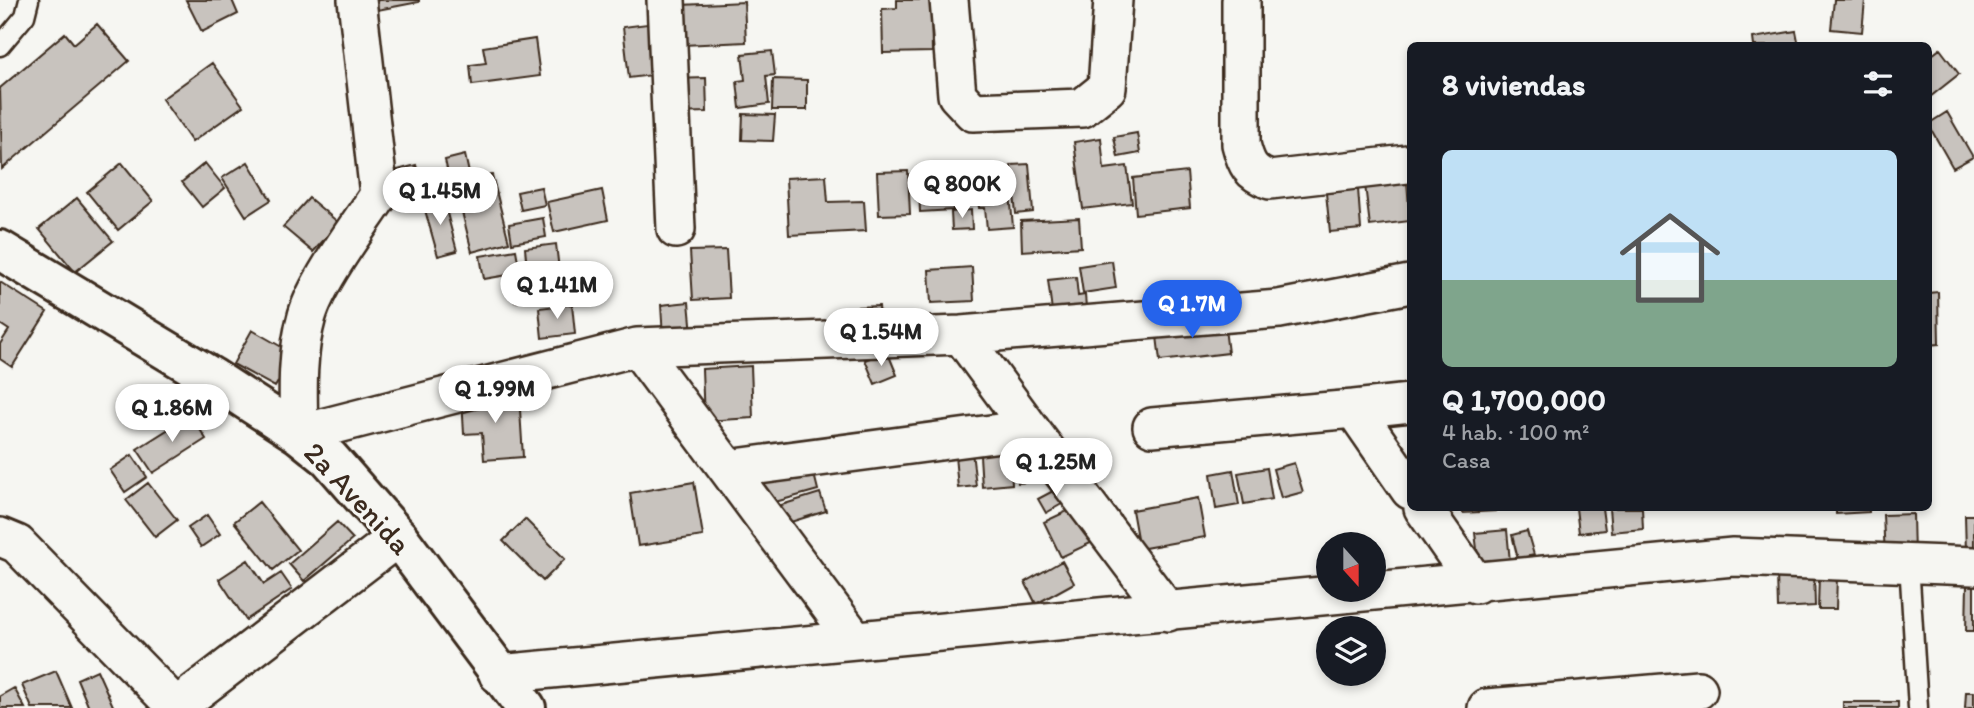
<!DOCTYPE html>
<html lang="es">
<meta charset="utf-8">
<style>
body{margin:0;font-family:Itim,sans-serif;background:#242831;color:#f1f3f6;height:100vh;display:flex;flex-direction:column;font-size:26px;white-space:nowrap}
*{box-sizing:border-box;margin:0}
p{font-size:23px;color:#9ea1a6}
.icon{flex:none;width:38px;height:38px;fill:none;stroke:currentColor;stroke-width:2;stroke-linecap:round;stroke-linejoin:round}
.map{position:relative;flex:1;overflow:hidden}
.sheet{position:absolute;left:1407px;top:42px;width:525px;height:469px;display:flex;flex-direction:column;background:#171b24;border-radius:10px;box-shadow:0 4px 10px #0003}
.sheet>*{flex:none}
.needle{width:46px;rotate:159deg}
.tools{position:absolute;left:1316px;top:532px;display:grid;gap:14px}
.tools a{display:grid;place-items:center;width:70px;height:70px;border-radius:50%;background:#171b24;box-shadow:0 4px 10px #0003;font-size:35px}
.price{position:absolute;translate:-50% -60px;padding:0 16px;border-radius:24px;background:#fff;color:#222;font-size:23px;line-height:46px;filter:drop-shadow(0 2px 4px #0008)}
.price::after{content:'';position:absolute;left:50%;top:42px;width:21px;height:16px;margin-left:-10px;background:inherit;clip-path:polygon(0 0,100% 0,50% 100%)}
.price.active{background:#2563eb;color:#fff}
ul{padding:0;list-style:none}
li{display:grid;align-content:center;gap:14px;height:371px;padding:0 35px}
li span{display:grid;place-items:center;height:217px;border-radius:10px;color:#555}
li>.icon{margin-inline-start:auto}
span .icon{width:126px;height:126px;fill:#fffc;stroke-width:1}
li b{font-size:30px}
h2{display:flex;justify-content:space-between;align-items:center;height:84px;padding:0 35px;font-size:30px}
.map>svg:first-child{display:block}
</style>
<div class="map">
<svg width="1974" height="708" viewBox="0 0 1974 708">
<rect width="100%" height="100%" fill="#f6f6f2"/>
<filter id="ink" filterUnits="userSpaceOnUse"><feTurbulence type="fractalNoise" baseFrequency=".0143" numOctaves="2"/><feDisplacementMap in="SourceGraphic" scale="14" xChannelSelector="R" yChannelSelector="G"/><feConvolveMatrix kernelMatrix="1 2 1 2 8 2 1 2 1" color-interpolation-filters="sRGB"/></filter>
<g filter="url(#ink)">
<path fill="#c8c3be" stroke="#3b2a1e" stroke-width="2" d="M186,0H232L238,14L202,32Z
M370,0H419V2L372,11Z
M897,0H931L932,52L883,53L882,9L897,8Z
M1834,0H1865L1862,32L1831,29Z
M744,2L746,42L683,45L681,5Z
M655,23L661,74L629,78L623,27Z
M97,24L129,61L2,169L0,88L65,33L74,44Z
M1796,31L1799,46H1754L1753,38Z
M535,39L540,76L472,85L470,65L486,63L483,47Z
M1940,49L1959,74L1930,97L1928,58Z
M772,51L775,75L766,76L769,104L740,108L737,81L745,80L742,54Z
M212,63L243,106L192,142L162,99Z
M706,78L707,112L674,113L673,79Z
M773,79L807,80V110H772Z
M1947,112L1973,157L1953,168L1928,124Z
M743,114L775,115L773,141L742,140Z
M1137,133L1140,153L1118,157L1114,137Z
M1101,138L1104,169L1127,166L1132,203L1083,209L1074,142Z
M465,155L469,173L449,178L445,160Z
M248,162L271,200L246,216L222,178Z
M122,163L153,201L118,230L87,192Z
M205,163L225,188L202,207L182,182Z
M1029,164L1033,212L1016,214L1011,165Z
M416,165L421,184L441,179L445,193L402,204L394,171Z
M951,165L953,210L920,212L918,167Z
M1008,170L1013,227L987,229L985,208H979L976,173Z
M908,171L910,214L879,215L877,172Z
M1187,172L1190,208L1136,214L1133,178Z
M492,175L509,242L472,252L455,184Z
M826,176L828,202L864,201L866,231L789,235L786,178Z
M1407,181L1410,221L1370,226L1365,185Z
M541,187L545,205L521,210L517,192Z
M1358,189L1361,229L1330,232L1326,193Z
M602,190L608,220L554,232L547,202Z
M77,198L113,241L75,272L39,229Z
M309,198L339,223L313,252L283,227Z
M443,198L457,251L438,256L423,203Z
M971,210L972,229L952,230L951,212Z
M543,218L546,237L512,243L509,224Z
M1079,218L1081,247L1022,251L1021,221Z
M556,244L562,296L515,302L513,281L528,279L525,248Z
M516,250L520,273L484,279L480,256Z
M726,250L729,298L693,300L690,251Z
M1112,261L1116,288L1083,293L1079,266Z
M972,267L974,301L931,303L929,270Z
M1076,277L1078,296L1085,295L1086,307L1052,311L1048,280Z
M0,282L47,312L12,367L0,359V344L9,330L0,324Z
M1938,292L1939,344L1928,345V293Z
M689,302L692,334L663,337L661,305Z
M572,304L575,334L542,338L539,308Z
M879,306L880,322L857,323L856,307Z
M1224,320L1228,353L1160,361L1156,328Z
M252,330L294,354L275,387L233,364Z
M887,351L897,375L875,384L865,360Z
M751,366L753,418L704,421L702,369Z
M519,394L523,457L484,460L482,433L464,434L462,398Z
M191,415L206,439L153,473L137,449Z
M1009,437L1012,484L982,487L979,440Z
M1033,437L1036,481L1018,483L1015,439Z
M971,443L976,486L958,488L954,445Z
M132,455L147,477L125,492L110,470Z
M1294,463L1303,492L1281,498L1273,469Z
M812,466L818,490L768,504L761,479Z
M1267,468L1272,499L1244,504L1238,473Z
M1233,470L1239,505L1216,509L1211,474Z
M694,482L703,536L638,546L630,493Z
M148,483L177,520L155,537L126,500Z
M1066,484L1074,497L1046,513L1038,499Z
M820,493L826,511L781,525L775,507Z
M1198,498L1205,537L1139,549L1132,510Z
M259,502L298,550L273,570L234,522Z
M1080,505L1097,540L1061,557L1044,522Z
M1463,508H1496V511L1463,513Z
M1576,508H1602L1605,530L1579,533Z
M1609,508H1642L1643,529L1611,532Z
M1836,508H1869V512L1836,514Z
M1913,514L1914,556L1885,557L1883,515Z
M207,515L220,534L201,547L188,528Z
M1965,515H1974V554H1966Z
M525,519L565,559L543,581L503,541Z
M337,522L353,539L304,581L289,564Z
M1507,530L1510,562L1479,565L1475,533Z
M1527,531L1534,555L1518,559L1512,535Z
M248,560L264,584L281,573L292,589L246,620L219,579Z
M1062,561L1074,583L1036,604L1025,582Z
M1814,571L1815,606L1778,608L1777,573Z
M1819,575H1837L1836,609H1818Z
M1967,585H1974V631H1966Z
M97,670L114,708H89L77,679Z
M56,671L72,708H32L22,685Z
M14,688L25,708H0V696Z
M1966,692H1974V708H1965Z
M1843,702H1898V708H1843Z"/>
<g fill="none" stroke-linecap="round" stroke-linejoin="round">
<g stroke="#3b2a1e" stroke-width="23">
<path id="lane" d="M0,46L25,16L29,0
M1909,563L1918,708"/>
</g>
<g stroke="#3b2a1e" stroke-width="42">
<path id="street" d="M357,0L379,195C358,227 317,281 307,316C296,355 298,394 299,434L637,347L961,335L1279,309L1410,284
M666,0L676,229
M949,0L957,95L973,112L1082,108L1107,88L1113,0
M1241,0V144C1246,164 1250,173 1270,180L1407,164
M961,335L1030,429
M637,347L855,640
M1354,409L1410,403
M1152,427L1354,409L1410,490
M728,469L1030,429L1168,612
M1423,508L1476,584
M0,537L17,544L177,708
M498,674L1733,557L1974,566
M175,708L398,537
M1487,708L1698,690"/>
</g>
<g stroke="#3b2a1e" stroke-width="44">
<path id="secondary" d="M0,250L211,377L299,434L329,458L398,537L526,708"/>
</g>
<use href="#lane" stroke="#f6f6f2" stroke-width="18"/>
<use href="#street" stroke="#f6f6f2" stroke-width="37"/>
<use href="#secondary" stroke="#f6f6f2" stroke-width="38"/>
</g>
</g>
<g text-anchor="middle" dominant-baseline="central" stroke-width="6" stroke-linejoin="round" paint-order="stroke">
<g font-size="30" fill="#3b2a1e" stroke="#f6f6f2">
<text transform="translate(358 498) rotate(47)">2a Avenida</text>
</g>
</g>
</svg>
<div class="tools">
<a><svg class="needle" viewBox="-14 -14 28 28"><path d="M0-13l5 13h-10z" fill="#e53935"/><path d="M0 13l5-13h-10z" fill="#9ea1a6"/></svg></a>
<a><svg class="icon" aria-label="layers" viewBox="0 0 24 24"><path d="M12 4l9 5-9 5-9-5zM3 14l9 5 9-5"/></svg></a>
</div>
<b class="price" style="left:962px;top:220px">Q 800K</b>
<b class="price" style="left:440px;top:227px">Q 1.45M</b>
<b class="price" style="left:557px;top:321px">Q 1.41M</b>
<b class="price active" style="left:1192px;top:340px">Q 1.7M</b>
<b class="price" style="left:881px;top:368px">Q 1.54M</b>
<b class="price" style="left:495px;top:425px">Q 1.99M</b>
<b class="price" style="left:172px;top:444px">Q 1.86M</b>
<b class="price" style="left:1056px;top:498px">Q 1.25M</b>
<section class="sheet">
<h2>8 viviendas<svg class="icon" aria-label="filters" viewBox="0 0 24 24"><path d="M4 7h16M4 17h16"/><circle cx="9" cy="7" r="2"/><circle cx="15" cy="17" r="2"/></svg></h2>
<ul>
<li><span style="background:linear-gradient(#bfe0f5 60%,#7fa58c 0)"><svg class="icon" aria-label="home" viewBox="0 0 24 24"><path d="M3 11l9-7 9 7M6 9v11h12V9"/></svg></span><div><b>Q 1,700,000</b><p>4 hab. · 100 m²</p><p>Casa</p></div></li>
</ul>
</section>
</div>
